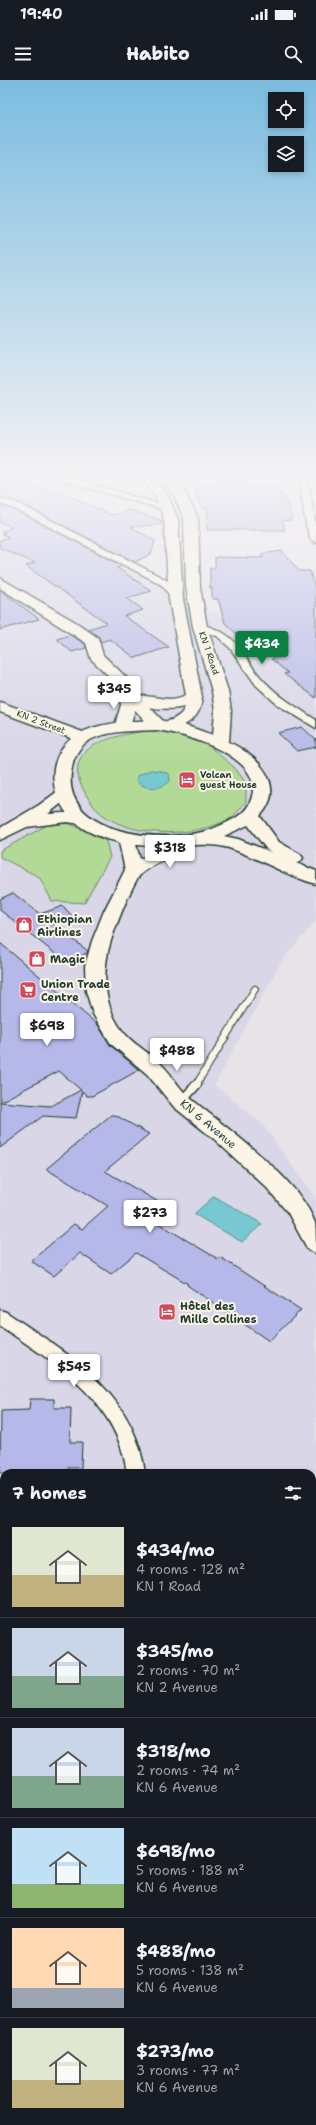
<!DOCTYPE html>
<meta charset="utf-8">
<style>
body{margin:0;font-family:"Shantell Sans",sans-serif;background:#20242c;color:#f1f3f6;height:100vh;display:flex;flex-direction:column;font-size:15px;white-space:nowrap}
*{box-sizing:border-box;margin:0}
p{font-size:13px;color:#9ea1a6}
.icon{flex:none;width:22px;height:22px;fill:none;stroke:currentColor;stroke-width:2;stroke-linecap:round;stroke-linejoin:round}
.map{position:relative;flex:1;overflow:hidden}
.panel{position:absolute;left:0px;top:1389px;width:316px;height:656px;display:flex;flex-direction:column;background:#171b24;border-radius:12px 12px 0 0;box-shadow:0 2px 6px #0003}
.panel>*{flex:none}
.fabs{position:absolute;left:268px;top:12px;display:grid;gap:8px}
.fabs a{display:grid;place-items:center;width:36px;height:36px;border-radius:0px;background:#171b24;box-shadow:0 2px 6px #0003;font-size:20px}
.price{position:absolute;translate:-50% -34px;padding:0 9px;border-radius:4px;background:#fff;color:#222;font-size:13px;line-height:26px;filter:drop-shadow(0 1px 2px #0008)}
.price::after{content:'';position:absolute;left:50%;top:24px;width:12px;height:9px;margin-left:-6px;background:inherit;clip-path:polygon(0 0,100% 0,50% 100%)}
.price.current{background:#0b8043;color:#fff}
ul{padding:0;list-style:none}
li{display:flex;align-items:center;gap:12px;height:100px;padding:0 12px}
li+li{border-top:1px solid #363941}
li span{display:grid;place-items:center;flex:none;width:112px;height:80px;border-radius:0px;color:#555}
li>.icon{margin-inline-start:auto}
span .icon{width:48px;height:48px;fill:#fffc;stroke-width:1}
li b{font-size:17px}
h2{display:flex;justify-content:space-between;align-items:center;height:48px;padding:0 12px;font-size:17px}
.status{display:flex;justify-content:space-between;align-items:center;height:28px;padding:0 20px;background:#171b24;direction:ltr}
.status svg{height:11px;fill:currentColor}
header{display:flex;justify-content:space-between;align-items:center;height:52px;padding:0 12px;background:#171b24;font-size:18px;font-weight:800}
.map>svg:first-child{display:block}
</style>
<div class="status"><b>19:40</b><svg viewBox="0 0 49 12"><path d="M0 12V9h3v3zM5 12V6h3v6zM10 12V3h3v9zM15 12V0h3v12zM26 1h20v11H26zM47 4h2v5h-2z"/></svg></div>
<header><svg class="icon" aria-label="menu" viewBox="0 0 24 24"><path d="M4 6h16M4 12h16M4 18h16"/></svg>Habito<svg class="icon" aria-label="search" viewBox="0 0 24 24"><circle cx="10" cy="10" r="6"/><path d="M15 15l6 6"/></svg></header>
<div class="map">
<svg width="316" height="2045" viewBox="0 0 316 2045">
<rect width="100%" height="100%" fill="#e7e3e6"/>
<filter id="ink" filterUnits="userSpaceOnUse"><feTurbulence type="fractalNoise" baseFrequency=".025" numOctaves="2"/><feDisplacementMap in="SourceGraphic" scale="8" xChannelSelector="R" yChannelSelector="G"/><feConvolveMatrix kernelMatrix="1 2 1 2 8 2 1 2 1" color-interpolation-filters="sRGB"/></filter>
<g filter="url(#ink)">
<path fill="#d8d6e7" d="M0,417L161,500L208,531L316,540V841L282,880L214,1005L263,1045L316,1119V1570L312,1574V1393H4V2041H289V2045H0Z"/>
<path fill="#b2d996" stroke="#688b65" d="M147,651L170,653L208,665L235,688L246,703V722C241,727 235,736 229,739C194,758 126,759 96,729C91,723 86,715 83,709C60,665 116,655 147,651Z
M68,743L106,761L110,777L84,823L52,821L39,797L0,777V771L47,745Z"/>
<path fill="#78c8d3" stroke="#549093" d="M151,690L161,691L169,694L170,701C162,710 143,710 136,700L138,695Z
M214,1116L262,1144L242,1162L194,1134Z"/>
<path fill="#b6b8e9" stroke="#1f3d34" d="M0,397L64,414L112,435L129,430L163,441V444L131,447L155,461L151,474L135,482L20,423L0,417Z
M223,397H239L250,407L277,406L281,416H285L292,440L282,441L285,450H207L208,428H202L194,410L224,400Z
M0,426L12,429L122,486L117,488L152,511L127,518L143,530L124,536L169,567L135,578L110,559L101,562L99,557L88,549L107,543L26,486L35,483L0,468V460L9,457L2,454L5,453L1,452L12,447L0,442Z
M282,471L299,491H310L316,512V618L284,594L288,593L271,579L278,577L252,554L240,557L225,543L218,519H212V508H210V488H215V477L263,478L261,474Z
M0,510L39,539L0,550Z
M70,555L85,564L86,568L72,572L57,559Z
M302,647L316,660V667L297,671L278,653Z
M13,813L40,834L63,826L73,837L53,844L88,871L87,873L67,883L0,830V819Z
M0,863L98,945L110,965L139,990L92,1016H87L82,1011L76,1038L43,1036L0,1068V1022L51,1026L81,1010L59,991L0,1022Z
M111,1035H115L149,1054L105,1091L162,1124L148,1137L218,1179L220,1177L301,1230L269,1261L187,1205L188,1204L136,1173L111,1194L80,1173L54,1196L31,1181L74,1144L82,1149L108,1126L46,1089Z
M30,1319H54V1328H71L70,1362H82L81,1388H68V1393H0L1,1331L29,1330Z"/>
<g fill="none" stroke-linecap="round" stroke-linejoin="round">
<g stroke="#1f3d34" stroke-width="8">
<path id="lane-far1" d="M196,1005L255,909"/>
</g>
<g stroke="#1f3d34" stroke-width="11">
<path id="lane" d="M181,1022L197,1004"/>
</g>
<g stroke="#1f3d34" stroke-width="3">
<path id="street" d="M56,397H69L172,428L168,431L165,430L57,399Z
M299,397H307L316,446V463L311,460L306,445Z
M0,418L19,424L163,498L171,503L181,519L176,522L173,521L164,507L157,502L13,428L0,424Z
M200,544C243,555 238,574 264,601C279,617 298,628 316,640V648L278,625L256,605L230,568L217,556L196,549L195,547Z
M0,1230L6,1232C67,1273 135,1313 145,1393H127C118,1321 55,1283 0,1246Z
M316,1538V1559L312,1560V1539Z
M4,1589V1609L0,1610V1590Z
M164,2041H190L191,2045H165Z
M203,2041H229L230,2045H204Z"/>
</g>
<g stroke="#1f3d34" stroke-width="3">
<path id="secondary" d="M0,498L77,543L98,558L103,575L130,601L134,611L164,642L166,645L164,648H152L135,630L128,651H116L114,648L121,625L118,605L91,579L86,563L0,508Z
M0,622L88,654L90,657L88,660H76L0,632Z
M64,710L70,711L72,715L48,734C62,733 73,732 87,735L89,739L87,743L81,744L67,742L27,747L0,760V748L39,725L58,711Z
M127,753L133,754L140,779L186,755L192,754L198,755L201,759L198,763C182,771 156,782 142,793C134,799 118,841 114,852C101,885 101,928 126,955C136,966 150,973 161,984C172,994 179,1009 190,1018C227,1049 299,1098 315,1143C316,1151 316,1164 316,1173L308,1170L288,1133L267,1108L214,1059L174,1027L147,994L111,964L93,934L86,911L85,886L92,861L104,831L125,790L118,758L121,754Z"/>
</g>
<g stroke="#1f3d34" stroke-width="3">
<path id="highway" d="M141,397H153L167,414L178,439L183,519L202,617C201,631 196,639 184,645L213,655L215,631L212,611L193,547L186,507L184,438L172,412L159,397H172L184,411L198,438L200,507L207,547L228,611L231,631L229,662C258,676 288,706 260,736L279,762L300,774L303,778L300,782L296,783L316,791V804C286,796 259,778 229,768C209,762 190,766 169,766C137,767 90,762 68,735C57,720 50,703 55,684C67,642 116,643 152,640C157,640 163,642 167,641C174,640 183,634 185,627C166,631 149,628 130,623L128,620L130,617C149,612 166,625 186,615L169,519L164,439L155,415ZM158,650C187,655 263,676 252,716C248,735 229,742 212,749C168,765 57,757 72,687C74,675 81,664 92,659C111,650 137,651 158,650ZM248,745L267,770L273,773L238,759L224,756Z"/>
</g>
<use href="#lane-far1" stroke="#fcf5e5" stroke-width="6"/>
<use href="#lane" stroke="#fcf5e5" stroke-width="8"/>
<use href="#street" fill="#fcf5e5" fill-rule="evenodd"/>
<use href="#secondary" fill="#fcf5e5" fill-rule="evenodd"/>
<use href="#highway" fill="#fcf5e5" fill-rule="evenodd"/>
</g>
</g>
<linearGradient id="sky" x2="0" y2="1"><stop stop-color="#7bbce0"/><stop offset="0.58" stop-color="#f4f2f4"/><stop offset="1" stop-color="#f4f2f4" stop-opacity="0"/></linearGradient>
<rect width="316" height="683" fill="url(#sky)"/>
<defs>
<g id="hotel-square" transform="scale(0.9)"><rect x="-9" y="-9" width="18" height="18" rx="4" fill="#d1495b" stroke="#fcf5e5"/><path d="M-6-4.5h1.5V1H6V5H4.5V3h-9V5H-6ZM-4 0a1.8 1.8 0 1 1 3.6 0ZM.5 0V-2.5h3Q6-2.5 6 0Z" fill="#fff"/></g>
<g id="shop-square" transform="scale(0.9)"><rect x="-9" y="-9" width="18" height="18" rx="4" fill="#d1495b" stroke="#fcf5e5"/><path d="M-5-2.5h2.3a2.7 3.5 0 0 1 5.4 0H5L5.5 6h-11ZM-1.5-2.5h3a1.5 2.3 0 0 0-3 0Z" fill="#fff"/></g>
<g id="supermarket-square" transform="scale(0.9)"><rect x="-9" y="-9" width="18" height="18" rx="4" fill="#d1495b" stroke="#fcf5e5"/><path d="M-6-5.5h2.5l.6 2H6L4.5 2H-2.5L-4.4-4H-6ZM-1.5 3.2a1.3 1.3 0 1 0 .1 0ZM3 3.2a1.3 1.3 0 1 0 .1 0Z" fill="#fff"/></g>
</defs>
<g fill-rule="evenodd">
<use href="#hotel-square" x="187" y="700"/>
<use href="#shop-square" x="24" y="845"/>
<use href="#shop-square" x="37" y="879"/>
<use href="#supermarket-square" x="28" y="910"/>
<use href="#hotel-square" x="167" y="1232"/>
</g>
<g text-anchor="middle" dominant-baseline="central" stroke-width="4" stroke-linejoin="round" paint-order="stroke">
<g font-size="9" fill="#1f3d34" stroke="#fcf5e5">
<text transform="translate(209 573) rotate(71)">KN 1 Road</text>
<text transform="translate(41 642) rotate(21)">KN 2 Street</text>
</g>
<g font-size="9" font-weight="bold" fill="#1f3d34" stroke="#fcf5e5" text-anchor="start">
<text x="200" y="695">Volcan<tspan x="200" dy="10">guest House</tspan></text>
</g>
<g font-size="11" font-weight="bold" fill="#1f3d34" stroke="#fcf5e5" text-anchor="start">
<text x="37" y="839">Ethiopian<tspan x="37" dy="13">Airlines</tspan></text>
<text x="50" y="879">Magic</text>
<text x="41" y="904">Union Trade<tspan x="41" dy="13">Centre</tspan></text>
<text x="180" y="1226">Hôtel des<tspan x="180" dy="13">Mille Collines</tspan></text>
</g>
<g font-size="11" fill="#1f3d34" stroke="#fcf5e5">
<text transform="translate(208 1044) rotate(40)">KN 6 Avenue</text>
</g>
</g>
</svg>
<div class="fabs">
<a><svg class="icon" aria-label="locate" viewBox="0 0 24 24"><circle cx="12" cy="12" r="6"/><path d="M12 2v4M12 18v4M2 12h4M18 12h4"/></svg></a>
<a><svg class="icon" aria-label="layers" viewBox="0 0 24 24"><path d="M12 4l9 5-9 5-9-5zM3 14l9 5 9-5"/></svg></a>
</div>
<b class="price current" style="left:262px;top:585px">$434</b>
<b class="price" style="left:114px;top:630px">$345</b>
<b class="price" style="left:170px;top:789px">$318</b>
<b class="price" style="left:47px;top:967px">$698</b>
<b class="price" style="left:177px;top:992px">$488</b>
<b class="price" style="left:150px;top:1154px">$273</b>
<b class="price" style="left:74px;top:1308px">$545</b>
<section class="panel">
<h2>7 homes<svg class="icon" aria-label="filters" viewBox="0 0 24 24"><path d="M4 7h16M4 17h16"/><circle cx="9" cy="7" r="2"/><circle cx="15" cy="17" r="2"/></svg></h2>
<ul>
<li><span style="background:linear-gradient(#dfe7d0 60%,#c2b280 0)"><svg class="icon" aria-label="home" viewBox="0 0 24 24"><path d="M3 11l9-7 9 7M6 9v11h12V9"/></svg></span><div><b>$434/mo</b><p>4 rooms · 128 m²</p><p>KN 1 Road</p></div></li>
<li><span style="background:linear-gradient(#c9d6e8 60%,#7fa58c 0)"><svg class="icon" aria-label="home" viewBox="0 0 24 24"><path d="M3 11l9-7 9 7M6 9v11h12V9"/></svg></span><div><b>$345/mo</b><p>2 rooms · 70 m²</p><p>KN 2 Avenue</p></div></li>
<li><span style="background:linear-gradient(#c9d6e8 60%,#7fa58c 0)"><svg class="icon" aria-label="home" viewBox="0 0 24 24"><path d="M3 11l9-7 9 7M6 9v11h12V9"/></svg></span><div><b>$318/mo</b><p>2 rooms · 74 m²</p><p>KN 6 Avenue</p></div></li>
<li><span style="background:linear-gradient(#bfe0f5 70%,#8fb573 0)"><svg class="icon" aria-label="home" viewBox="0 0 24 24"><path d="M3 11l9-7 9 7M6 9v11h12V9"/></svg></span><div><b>$698/mo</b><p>5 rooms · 188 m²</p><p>KN 6 Avenue</p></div></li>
<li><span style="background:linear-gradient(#ffd9b3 75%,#9aa5b1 0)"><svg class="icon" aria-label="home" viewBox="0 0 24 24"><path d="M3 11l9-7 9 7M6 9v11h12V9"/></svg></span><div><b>$488/mo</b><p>5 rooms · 138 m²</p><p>KN 6 Avenue</p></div></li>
<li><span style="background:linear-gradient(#dfe7d0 65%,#c2b280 0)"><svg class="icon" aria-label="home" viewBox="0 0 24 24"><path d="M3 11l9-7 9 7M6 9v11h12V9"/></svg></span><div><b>$273/mo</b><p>3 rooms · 77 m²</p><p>KN 6 Avenue</p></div></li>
</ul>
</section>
</div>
